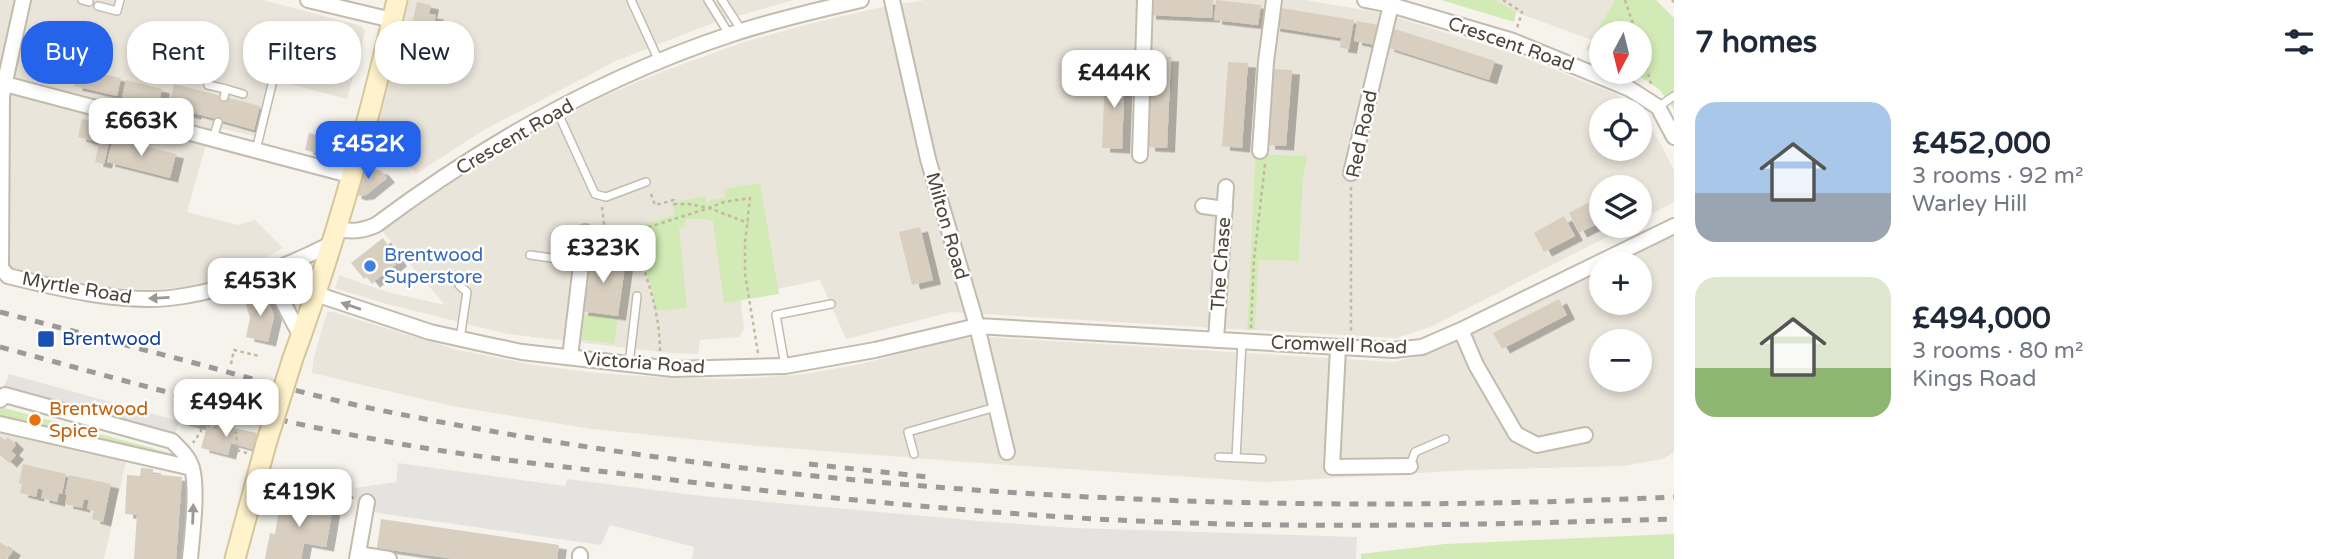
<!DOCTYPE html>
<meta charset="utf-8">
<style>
body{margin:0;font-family:"Varela Round",sans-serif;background:#f6f6f7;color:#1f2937;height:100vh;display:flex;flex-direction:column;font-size:26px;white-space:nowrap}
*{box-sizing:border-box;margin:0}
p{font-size:23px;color:#747a83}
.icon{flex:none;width:38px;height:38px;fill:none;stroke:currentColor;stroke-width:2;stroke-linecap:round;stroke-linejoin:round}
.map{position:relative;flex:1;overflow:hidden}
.details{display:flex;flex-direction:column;background:#fff;width:665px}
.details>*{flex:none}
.banner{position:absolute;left:21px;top:21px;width:665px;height:63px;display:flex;gap:14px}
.needle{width:46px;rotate:187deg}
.controls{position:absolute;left:1589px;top:21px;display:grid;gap:14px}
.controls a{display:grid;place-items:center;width:63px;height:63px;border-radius:50%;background:#fff;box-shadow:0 4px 10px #0003;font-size:35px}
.price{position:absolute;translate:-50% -60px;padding:0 16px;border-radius:14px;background:#fff;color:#222;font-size:23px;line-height:46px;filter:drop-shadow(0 2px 4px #0008)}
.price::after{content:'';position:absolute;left:50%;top:42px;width:21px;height:16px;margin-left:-10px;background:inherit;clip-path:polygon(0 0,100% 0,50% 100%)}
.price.on{background:#2563eb;color:#fff}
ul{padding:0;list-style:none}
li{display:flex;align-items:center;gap:21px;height:175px;padding:0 21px}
li span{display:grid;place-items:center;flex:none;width:196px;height:140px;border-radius:21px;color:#555}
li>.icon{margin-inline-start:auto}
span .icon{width:84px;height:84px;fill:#fffc;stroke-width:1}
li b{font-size:30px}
h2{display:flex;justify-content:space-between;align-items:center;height:84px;padding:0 21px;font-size:30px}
.tag{padding:0 24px;border-radius:28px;background:#fff;box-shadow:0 4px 10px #0003;font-size:24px;line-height:63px}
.tag.on{background:#2563eb;color:#fff}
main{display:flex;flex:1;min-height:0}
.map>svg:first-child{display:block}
</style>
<main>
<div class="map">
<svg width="1674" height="559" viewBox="0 0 1674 559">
<defs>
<filter id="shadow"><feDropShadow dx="8" dy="4.5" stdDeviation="0" flood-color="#0004"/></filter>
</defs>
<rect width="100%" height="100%" fill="#f6f3ec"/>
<path fill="#eae5da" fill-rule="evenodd" d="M0,0H263L362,26L365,31L362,46L347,99L278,81L263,138L211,126L187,212L238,225L255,220L283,248L245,269L193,286L155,290L95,287L0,267Z
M407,0H794L713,23L616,61L482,131L416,174L407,161L368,148L403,22Z
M925,0H1305L1382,13L1515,54L1620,96L1638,110H1601V149H1640V112L1660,143L1674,170V202L1640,220V187H1601V226H1628L1431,327L1396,338L1255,330L1259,259L1299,261L1303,177L1308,156L1255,158L1247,330L951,312L846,339L820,280L740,297L744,329L739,337L700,340L698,354L670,353L507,334L383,303L335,288L339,275L387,292L445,305L382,231L468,170L599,98L664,71L744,42L801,26L873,9Z
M1496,0H1615L1592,40L1516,12Z
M1674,228V452L1663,459L1623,466L1469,470L1267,482L994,464L759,446L592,429L452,406L312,373L314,357L327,312H333L458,350L534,365L596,373L671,378L740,379L804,374L861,364L958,339L987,337L1393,362L1424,355L1601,265V303H1640V264H1603ZM1601,341H1640V380H1601Z
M0,433L126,462L104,559H0Z"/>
<path fill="#d2eab5" d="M1441,0H1496L1516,12L1514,22Z
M1615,0H1656L1674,18V109L1659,89L1633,72H1640V33H1601V57L1586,49Z
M1265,155L1308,156L1303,177L1299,261L1259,260L1255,330H1247L1255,158Z
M760,183L779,294L724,303L713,221L705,219H685V227L679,228L687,308L655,311L651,286L629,228L675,215L672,203L705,196L707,204H709V200L725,198L724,189Z
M582,314L618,318L614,344L578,339Z
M4,408L174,454L176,458L0,417V410Z
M1674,534V559H1361V554L1445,544Z"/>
<path fill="#e5e3e0" d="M9,374L179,421L175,436L3,388Z
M398,463L565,486L567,479L702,496L979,521L1074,528L1357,537L1356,559H692L694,547L610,525L601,545L384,514L358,508L354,493L355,488L396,482Z"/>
<path fill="#d8cfc1" filter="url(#shadow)" d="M1148,0H1213L1212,18L1148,15Z
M1216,0L1261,5L1258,25L1214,20Z
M417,2L431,5L429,14L436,15L432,34L411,29Z
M1275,7L1354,20L1349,49L1340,48L1341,38L1272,27Z
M1357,21L1378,25L1375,45L1354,41Z
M1392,28L1495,61L1489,80L1386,47Z
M1151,56L1171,57L1167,148L1147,147Z
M1228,62L1248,63L1242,148L1222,146Z
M78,68L121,78L117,96L74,86Z
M1273,69L1292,70L1286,146L1267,145Z
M1105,72L1125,73L1122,149L1102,148Z
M126,80L162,89L158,106L122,97Z
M174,84L260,106L254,130L194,113L193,115L168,109Z
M82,119L113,127L104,164L95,162L99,143L78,137Z
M309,133L338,141L334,157L305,150Z
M113,138L176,154L170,178L107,162Z
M363,165L381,171L387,178L366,195L358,196L353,194Z
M1599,197L1601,222L1579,233L1569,213Z
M1564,216L1575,236L1544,252L1534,233Z
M920,227L933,280L912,285L899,232Z
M383,238L399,262L372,283L367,277L364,279L351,263Z
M587,254L626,259L618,316L580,311Z
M265,292L274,316L268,342L246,337L250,318L245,301Z
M1559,299L1567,315L1502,349L1493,333Z
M180,409L203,415L199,426L177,420Z
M208,423L257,433L252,449L231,443L228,455L201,448Z
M0,436L5,440L8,437L16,445L11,451L16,455L9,463L0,455Z
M23,464L66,474L62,494L59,493L57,502L41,498L43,490L38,488L36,497L20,493L22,484L19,483Z
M141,468L153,469V474L182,477L176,559H134L137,515L125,514L127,475L140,476Z
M69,475L111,484L103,522L92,519L94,511L87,509L89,500L84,499L82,508L65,504L67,495L65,494Z
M281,497L333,506L326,547L304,543L301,559H265L270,533L275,534Z
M381,519L559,545L557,559H455L377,548Z
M0,542L13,551L7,559H0Z"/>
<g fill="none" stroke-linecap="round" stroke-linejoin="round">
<g stroke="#c2bbae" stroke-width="10">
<path id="lane" d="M82,0L89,2
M631,0L659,61
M708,0L729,34
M722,0L742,31
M98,6L117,11L120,0
M253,58L277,64L256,150
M208,85L226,89L224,97
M226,89L243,94
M1658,107L1674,96
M557,111L595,194L606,197L646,182
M213,139L218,122
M530,255L581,262
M459,285L467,292L460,339
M629,364L637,296
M785,366L776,315L831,304
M914,454L908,432L996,407
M1219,457L1262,459
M1236,458L1242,341
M1410,466L1415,452L1445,439"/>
</g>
<g stroke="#c2bbae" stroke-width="18">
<path id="street" d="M23,0L2,95L1,268L8,276C61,289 130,306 184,296C233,288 287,266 331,244
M308,0L392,20
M892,0L928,159L977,326L1007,452
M1365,0L1391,5L1513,41L1630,89L1658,107L1674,137
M5,84L353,176
M1260,151L1266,62L1274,0
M1140,155L1145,0
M1351,173L1391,5
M1203,206L1225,209
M336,228C350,233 362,231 376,225C483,145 604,76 732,34C774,20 818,10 861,0
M272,269C277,294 289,314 301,336
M316,294L430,332L493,346L522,352L673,369L785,366L875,350L977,326L1393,350L1422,347L1461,330L1674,226
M1461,330L1476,365L1516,434L1537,445L1585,435
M1216,340L1226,187
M1338,348L1332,467L1410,466
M570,357L585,232
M0,400L5,395L172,441C180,449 189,457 192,468C198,490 192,535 190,559
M0,424L192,468
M358,554L389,559
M357,559L367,502
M580,559V555"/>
</g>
<g stroke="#d6c79b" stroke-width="23">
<path id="secondary" d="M293,358C336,241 369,121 397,0
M235,559L266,444"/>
</g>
<path stroke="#c4b79f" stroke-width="2.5" stroke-dasharray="3.5 3.5" stroke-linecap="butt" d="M1503,0L1522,12L1517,28
M1625,0L1636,33
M1672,0L1674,2
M1640,47L1651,84
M1351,187V331
M651,194L655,205L674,200V204H689L709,208L724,202L750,198L745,243V274L758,353
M602,207L605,232
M600,232L630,233L709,208L748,223
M630,233C645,271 660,309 660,351
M1251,328L1254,259L1265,164
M231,364L234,350L259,356
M223,385L248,392
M179,415L193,419L200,424L201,431L193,443
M207,425L237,433L236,450L247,453
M276,477L354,498"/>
<use href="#lane" stroke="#fff" stroke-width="7"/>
<use href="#street" stroke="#fff" stroke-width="14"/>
<use href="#secondary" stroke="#fff3cd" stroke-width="19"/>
<path stroke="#9a9a9a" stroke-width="5" stroke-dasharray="9 9" stroke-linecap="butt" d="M0,312C69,330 137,348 206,366C263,382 321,398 379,410C805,496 1241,517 1674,497
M0,347C126,381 251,417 379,440C468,457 559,466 649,477C792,495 936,509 1080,518C1278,530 1476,525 1674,519
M809,464L928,477"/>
<g stroke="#d6c79b" stroke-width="23" stroke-linecap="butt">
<path id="secondary-bridge" d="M266,444L293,358"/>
</g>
<use href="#secondary-bridge" stroke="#fff3cd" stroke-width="19"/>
</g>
<defs><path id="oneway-solid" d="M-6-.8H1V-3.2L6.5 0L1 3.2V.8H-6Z" transform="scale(1.75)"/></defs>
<g fill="#9c9892">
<use href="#oneway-solid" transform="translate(159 298) rotate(177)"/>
<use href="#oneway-solid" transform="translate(351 306) rotate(-161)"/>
<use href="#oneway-solid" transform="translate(193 514) rotate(-88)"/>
</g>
<circle fill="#3f7fe0" stroke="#fff" stroke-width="2.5" cx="370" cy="266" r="7"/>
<rect fill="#1a4fb4" stroke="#fff" stroke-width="2.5" x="37" y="330" width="18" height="18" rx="3.5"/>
<circle fill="#e8710a" stroke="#fff" stroke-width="2.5" cx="35" cy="420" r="7"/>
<g text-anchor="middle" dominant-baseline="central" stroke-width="5" stroke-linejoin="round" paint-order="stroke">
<g font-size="19" fill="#4b4439" stroke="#fff">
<text transform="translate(1511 44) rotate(19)">Crescent Road</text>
<text transform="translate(1362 134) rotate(-78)">Red Road</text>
<text transform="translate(515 137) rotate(-30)">Crescent Road</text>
<text transform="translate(947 226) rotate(74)">Milton Road</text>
<text transform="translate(1221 264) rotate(-86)">The Chase</text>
<text transform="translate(77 288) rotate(10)">Myrtle Road</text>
<text transform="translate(1339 345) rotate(2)">Cromwell Road</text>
<text transform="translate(644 363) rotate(4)">Victoria Road</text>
</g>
<g font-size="19" fill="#366cbe" stroke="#fff" text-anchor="start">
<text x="384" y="255">Brentwood<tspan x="384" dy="22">Superstore</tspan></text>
</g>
<g font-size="19" fill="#164399" stroke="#fff" text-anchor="start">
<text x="62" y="339">Brentwood</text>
</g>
<g font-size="19" fill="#c56008" stroke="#fff" text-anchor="start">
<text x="49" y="409">Brentwood<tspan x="49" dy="22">Spice</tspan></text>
</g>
</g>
</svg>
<div class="controls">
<a><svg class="needle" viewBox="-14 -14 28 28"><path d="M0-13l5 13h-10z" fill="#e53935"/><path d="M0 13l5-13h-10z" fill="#747a83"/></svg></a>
<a><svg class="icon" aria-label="locate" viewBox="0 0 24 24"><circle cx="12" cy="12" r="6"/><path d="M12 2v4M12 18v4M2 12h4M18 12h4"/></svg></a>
<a><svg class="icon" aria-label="layers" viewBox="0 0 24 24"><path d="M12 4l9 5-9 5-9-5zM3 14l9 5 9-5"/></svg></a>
<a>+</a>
<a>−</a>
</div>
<b class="price" style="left:1114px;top:110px">£444K</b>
<b class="price" style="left:141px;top:158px">£663K</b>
<b class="price on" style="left:368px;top:181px">£452K</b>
<b class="price" style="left:603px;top:285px">£323K</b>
<b class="price" style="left:260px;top:318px">£453K</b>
<b class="price" style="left:226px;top:439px">£494K</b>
<b class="price" style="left:299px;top:529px">£419K</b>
<div class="banner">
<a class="tag on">Buy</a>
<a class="tag">Rent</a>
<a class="tag">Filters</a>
<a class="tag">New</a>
</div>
</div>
<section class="details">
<h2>7 homes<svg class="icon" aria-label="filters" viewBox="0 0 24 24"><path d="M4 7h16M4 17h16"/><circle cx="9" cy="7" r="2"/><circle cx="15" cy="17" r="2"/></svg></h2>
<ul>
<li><span style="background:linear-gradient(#a9c7e8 65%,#9aa5b1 0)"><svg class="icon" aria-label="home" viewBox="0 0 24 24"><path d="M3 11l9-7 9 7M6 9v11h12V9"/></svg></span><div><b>£452,000</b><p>3 rooms · 92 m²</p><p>Warley Hill</p></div></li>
<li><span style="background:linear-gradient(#dfe7d0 65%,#8fb573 0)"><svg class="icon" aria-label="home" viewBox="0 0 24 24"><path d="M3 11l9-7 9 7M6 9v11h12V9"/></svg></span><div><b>£494,000</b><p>3 rooms · 80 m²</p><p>Kings Road</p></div></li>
</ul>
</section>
</main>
